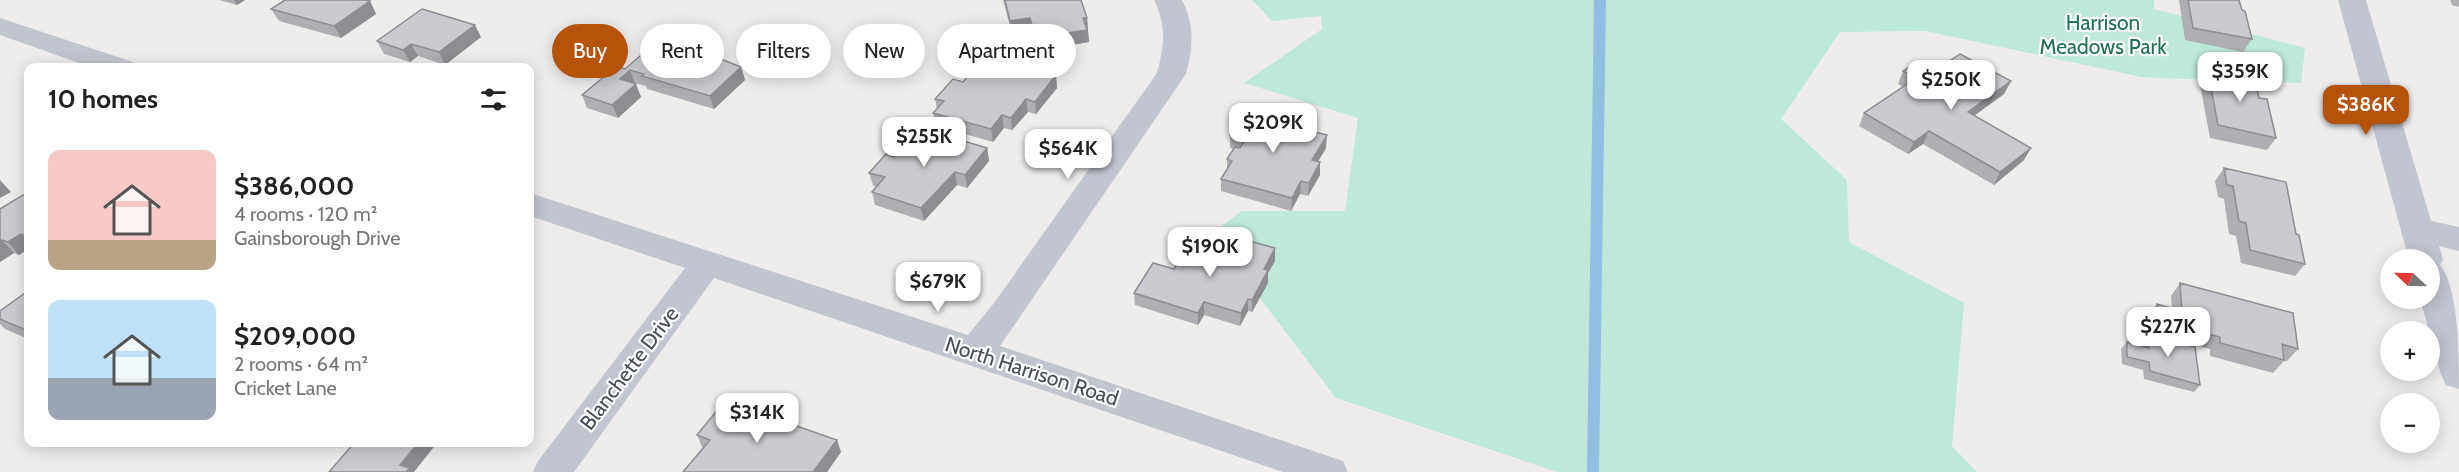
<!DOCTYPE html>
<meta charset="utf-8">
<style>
body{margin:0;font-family:Cabin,sans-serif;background:#f2f2f2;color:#222;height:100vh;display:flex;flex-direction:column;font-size:22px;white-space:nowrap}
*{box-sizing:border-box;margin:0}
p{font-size:20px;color:#767676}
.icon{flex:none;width:33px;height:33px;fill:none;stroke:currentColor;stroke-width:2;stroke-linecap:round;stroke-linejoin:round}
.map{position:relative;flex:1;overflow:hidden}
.panel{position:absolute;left:24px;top:63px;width:510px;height:384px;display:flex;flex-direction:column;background:#fff;border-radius:12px;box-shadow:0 3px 15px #0003}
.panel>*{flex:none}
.guide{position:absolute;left:552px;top:24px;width:570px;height:54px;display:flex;gap:12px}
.needle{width:39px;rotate:292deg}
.tools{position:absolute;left:2380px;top:249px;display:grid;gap:12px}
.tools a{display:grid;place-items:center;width:60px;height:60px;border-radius:50%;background:#fff;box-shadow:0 3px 15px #0003;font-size:30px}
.price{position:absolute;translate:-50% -51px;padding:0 14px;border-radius:12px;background:#fff;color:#222;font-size:20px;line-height:39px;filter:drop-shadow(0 2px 3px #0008)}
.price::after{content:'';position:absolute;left:50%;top:36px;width:18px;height:14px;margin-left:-9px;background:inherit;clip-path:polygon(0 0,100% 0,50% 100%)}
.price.current{background:#b45309;color:#fff}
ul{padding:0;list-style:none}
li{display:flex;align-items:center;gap:18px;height:150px;padding:0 24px}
li span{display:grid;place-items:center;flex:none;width:168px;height:120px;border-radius:12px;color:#555}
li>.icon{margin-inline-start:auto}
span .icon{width:72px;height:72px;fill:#fffc;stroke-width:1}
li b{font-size:26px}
h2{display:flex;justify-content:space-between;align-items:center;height:72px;padding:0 24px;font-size:26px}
.pill{padding:0 21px;border-radius:27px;background:#fff;box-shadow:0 3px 15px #0003;font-size:21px;line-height:54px}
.pill.current{background:#b45309;color:#fff}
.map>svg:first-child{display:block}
</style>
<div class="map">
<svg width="2459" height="472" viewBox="0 0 2459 472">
<rect width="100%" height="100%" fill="#efedec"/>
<path fill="#bee8d8" d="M1252,0H2154V9L2305,48L2301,83L2159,78L2142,77L1925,31L1840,32L1781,119L1847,180L1849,242L1964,303L1952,446L1977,472H1557L1336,398L1211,234L1242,211H1345L1358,118L1244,83L1322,29L1321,16L1272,21Z"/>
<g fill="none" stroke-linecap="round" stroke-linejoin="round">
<path stroke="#90bfe1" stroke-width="12" d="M1593,472L1600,0"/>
<path fill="#c1c5d0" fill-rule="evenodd" d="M1154,0H1182C1195,26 1193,47 1186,74L1000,346L1343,461L1348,472H1283L714,278L574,472H533L538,461L685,268L530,216V193L968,335L994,303L1157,73C1164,47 1167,26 1154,0Z
M2338,0H2366L2431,221L2459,227V251L2439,246L2443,260L2440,265C2459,287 2459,358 2459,389L2446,385L2441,375L2420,298H2430V260H2409Z
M0,18L133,62L137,68H93L0,35Z"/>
</g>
<path fill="#aeaeb3" d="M219,0H245L237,5Z
M1003,0H1081L1087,18L1089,42L1037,51L1031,30L1012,34Z
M2179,0H2239L2242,10L2252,39L2243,52L2185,40Z
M2450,0H2459V7L2452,5Z
M370,1L376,14L341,38L279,21L271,9Z
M481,37L445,65L418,56L410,62L384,54L377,41Z
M2207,66L2259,98L2276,138L2267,150L2210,138L2199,79Z
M741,67L745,80L714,109L647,89L646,86L635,83V84L641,97L618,118L587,108L582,95L625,69Z
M1903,71L1933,72L2011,81L2004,94L1974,116L2024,160L1994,185L1923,144L1908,154L1859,126L1864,113L1903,87L1898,84Z
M1056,75L1057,88L1036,114L1028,112L1012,130L1004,128L993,142L936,126L933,113L937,109L935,99L963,82Z
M1287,124L1326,148L1318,162L1320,175L1308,196L1300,194L1291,211L1221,191V179L1227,169V159L1234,149L1230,148V135Z
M943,140L987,148L989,161L967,188L957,185L924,221L875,205L872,192L876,187L873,185L869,173Z
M2224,168L2296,234L2305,264L2295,276L2241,263L2236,236L2229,234L2224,199L2218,197L2215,181Z
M28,197V249L19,255L14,253L0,262V209Z
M1225,256L1275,261L1268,273V283L1252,312L1248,311L1240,326L1204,315L1198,325L1135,305L1134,293L1174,269L1192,257Z
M2180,283L2298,349L2287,361H2284L2273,373L2210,356V349L2191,344L2192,341L2148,330V317L2157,304L2172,308L2171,296Z
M28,291V339L5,329L0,324V311Z
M2148,334L2200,385L2194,392L2144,379L2143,370L2122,364L2121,349L2127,342L2143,346V342Z
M697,435L841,452L827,472H683L703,447H702Z"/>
<path fill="#8d8d92" d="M234,0H245L237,5Z
M370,1L376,14L341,38L334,26Z
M1030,18L1031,30L1012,34L1010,21Z
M1083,18H1087L1089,42L1037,51L1036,38Z
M475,25L481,37L445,65L439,52Z
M411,44L418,56L410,62L403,50Z
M741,67L745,80L714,109L710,96Z
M630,70L635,83L625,92L620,79Z
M1056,75L1057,88L1036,114L1035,102Z
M2011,81L2004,94L1961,125L1968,112Z
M636,84L641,97L618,118L612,105Z
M1026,99L1028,112L1012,130L1011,118Z
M1002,115L1004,128L993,142L991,129Z
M1929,131L1923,144L1908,154L1914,142Z
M1327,135L1326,148L1311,173L1312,160Z
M987,148L989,161L967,188L965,175Z
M2031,148L2024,160L1994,185L2000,172Z
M1320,162V175L1308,196L1309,183Z
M955,172L957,185L924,221L921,208Z
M0,180L11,192L0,198Z
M1301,181L1300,194L1291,211L1292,198Z
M21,234L28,242V249L19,255L8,242Z
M2,240L14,253L0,262V241Z
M1275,248V261L1268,273V283L1252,312V300L1264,269Z
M1248,299V311L1240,326L1241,313Z
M1204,302V315L1198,325V313Z
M837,440L841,452L827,472H813Z
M419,442L437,443L414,472H405L400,465Z"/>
<path fill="#cacad0" stroke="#8d8d92" stroke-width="1.5" d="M285,0H365L370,1L334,26L271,9Z
M1005,0H1081L1087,18H1083L1087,30L1036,38L1030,18L1010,21Z
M2188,0H2239L2242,10L2245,11L2252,39L2193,28Z
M422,9L475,25L439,52L411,44L403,50L377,41Z
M655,43L718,61L721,59L741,67L710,96L642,76L644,74L630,70L620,79L636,84L612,105L582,95L617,66L625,69Z
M1960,54L2011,81L1968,112L2031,148L2000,172L1929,131L1914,142L1864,113L1916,78L1903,71L1916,63L1933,72Z
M986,56L1056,75L1035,102L1026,99L1011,118L1002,115L991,129L933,113L944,101L935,99L953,79L963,82Z
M2207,66L2254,76L2259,98L2267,99L2276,138L2218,125Z
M1247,107L1287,118L1283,124L1327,135L1312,160L1320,162L1309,183L1301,181L1292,198L1221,179L1232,161L1227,159L1235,147L1240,148L1246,139L1230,135Z
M915,132L943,140L947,136L987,148L965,175L955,172L921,208L872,192L885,177L869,173L886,154L894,157Z
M2224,168L2286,182L2296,234L2299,235L2305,264L2250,250L2246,223L2239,221L2233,186L2227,185Z
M23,195L28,197V237L21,234L8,242L2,240L0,241V209Z
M1235,237L1275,248L1264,269L1268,270L1252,300L1248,299L1241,313L1204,302L1198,313L1134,293L1153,263L1174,269L1183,254L1192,257L1198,247L1225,256Z
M2180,283L2293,313L2298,349L2282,344L2284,360L2220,343V337L2200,332L2202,328L2157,317V304L2182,311Z
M28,291V331L0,319V311Z
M2148,334L2195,347L2200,385L2150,371L2149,362L2127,357V342L2149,348Z
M725,401L837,440L813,472H683L710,440L697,435Z
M355,442H419L400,465L410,468L406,472H329Z"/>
<g text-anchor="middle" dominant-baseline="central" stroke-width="4.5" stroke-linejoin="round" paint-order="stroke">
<g font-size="21" fill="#206f59" stroke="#fff">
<text x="2103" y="22">Harrison<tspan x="2103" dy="24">Meadows Park</tspan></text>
</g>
<g font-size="21" fill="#474c57" stroke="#fff">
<text transform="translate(629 368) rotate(-53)">Blanchette Drive</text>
<text transform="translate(1032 371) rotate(18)">North Harrison Road</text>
</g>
</g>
</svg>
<div class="tools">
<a><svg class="needle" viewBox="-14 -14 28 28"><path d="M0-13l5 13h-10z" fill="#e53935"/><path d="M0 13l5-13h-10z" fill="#767676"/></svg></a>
<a>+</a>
<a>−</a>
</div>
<b class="price" style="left:2240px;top:103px">$359K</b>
<b class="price" style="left:1951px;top:111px">$250K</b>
<b class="price current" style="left:2366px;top:136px">$386K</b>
<b class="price" style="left:1273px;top:154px">$209K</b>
<b class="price" style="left:924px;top:168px">$255K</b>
<b class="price" style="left:1068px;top:180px">$564K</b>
<b class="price" style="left:1210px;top:278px">$190K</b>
<b class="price" style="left:938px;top:313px">$679K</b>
<b class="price" style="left:2168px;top:358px">$227K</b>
<b class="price" style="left:757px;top:444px">$314K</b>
<div class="guide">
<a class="pill current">Buy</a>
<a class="pill">Rent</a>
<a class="pill">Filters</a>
<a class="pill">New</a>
<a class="pill">Apartment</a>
</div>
<section class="panel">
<h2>10 homes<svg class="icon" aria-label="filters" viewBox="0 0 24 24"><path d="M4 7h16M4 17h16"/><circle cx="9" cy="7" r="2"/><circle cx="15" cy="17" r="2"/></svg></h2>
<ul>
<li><span style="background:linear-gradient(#f6c9c9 75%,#b9a48a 0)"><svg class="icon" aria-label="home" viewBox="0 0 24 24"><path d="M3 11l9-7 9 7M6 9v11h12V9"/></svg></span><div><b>$386,000</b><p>4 rooms · 120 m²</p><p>Gainsborough Drive</p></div></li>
<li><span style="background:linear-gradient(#bfe0f5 65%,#9aa5b1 0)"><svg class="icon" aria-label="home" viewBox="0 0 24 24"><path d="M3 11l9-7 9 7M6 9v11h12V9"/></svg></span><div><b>$209,000</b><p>2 rooms · 64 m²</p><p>Cricket Lane</p></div></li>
</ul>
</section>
</div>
